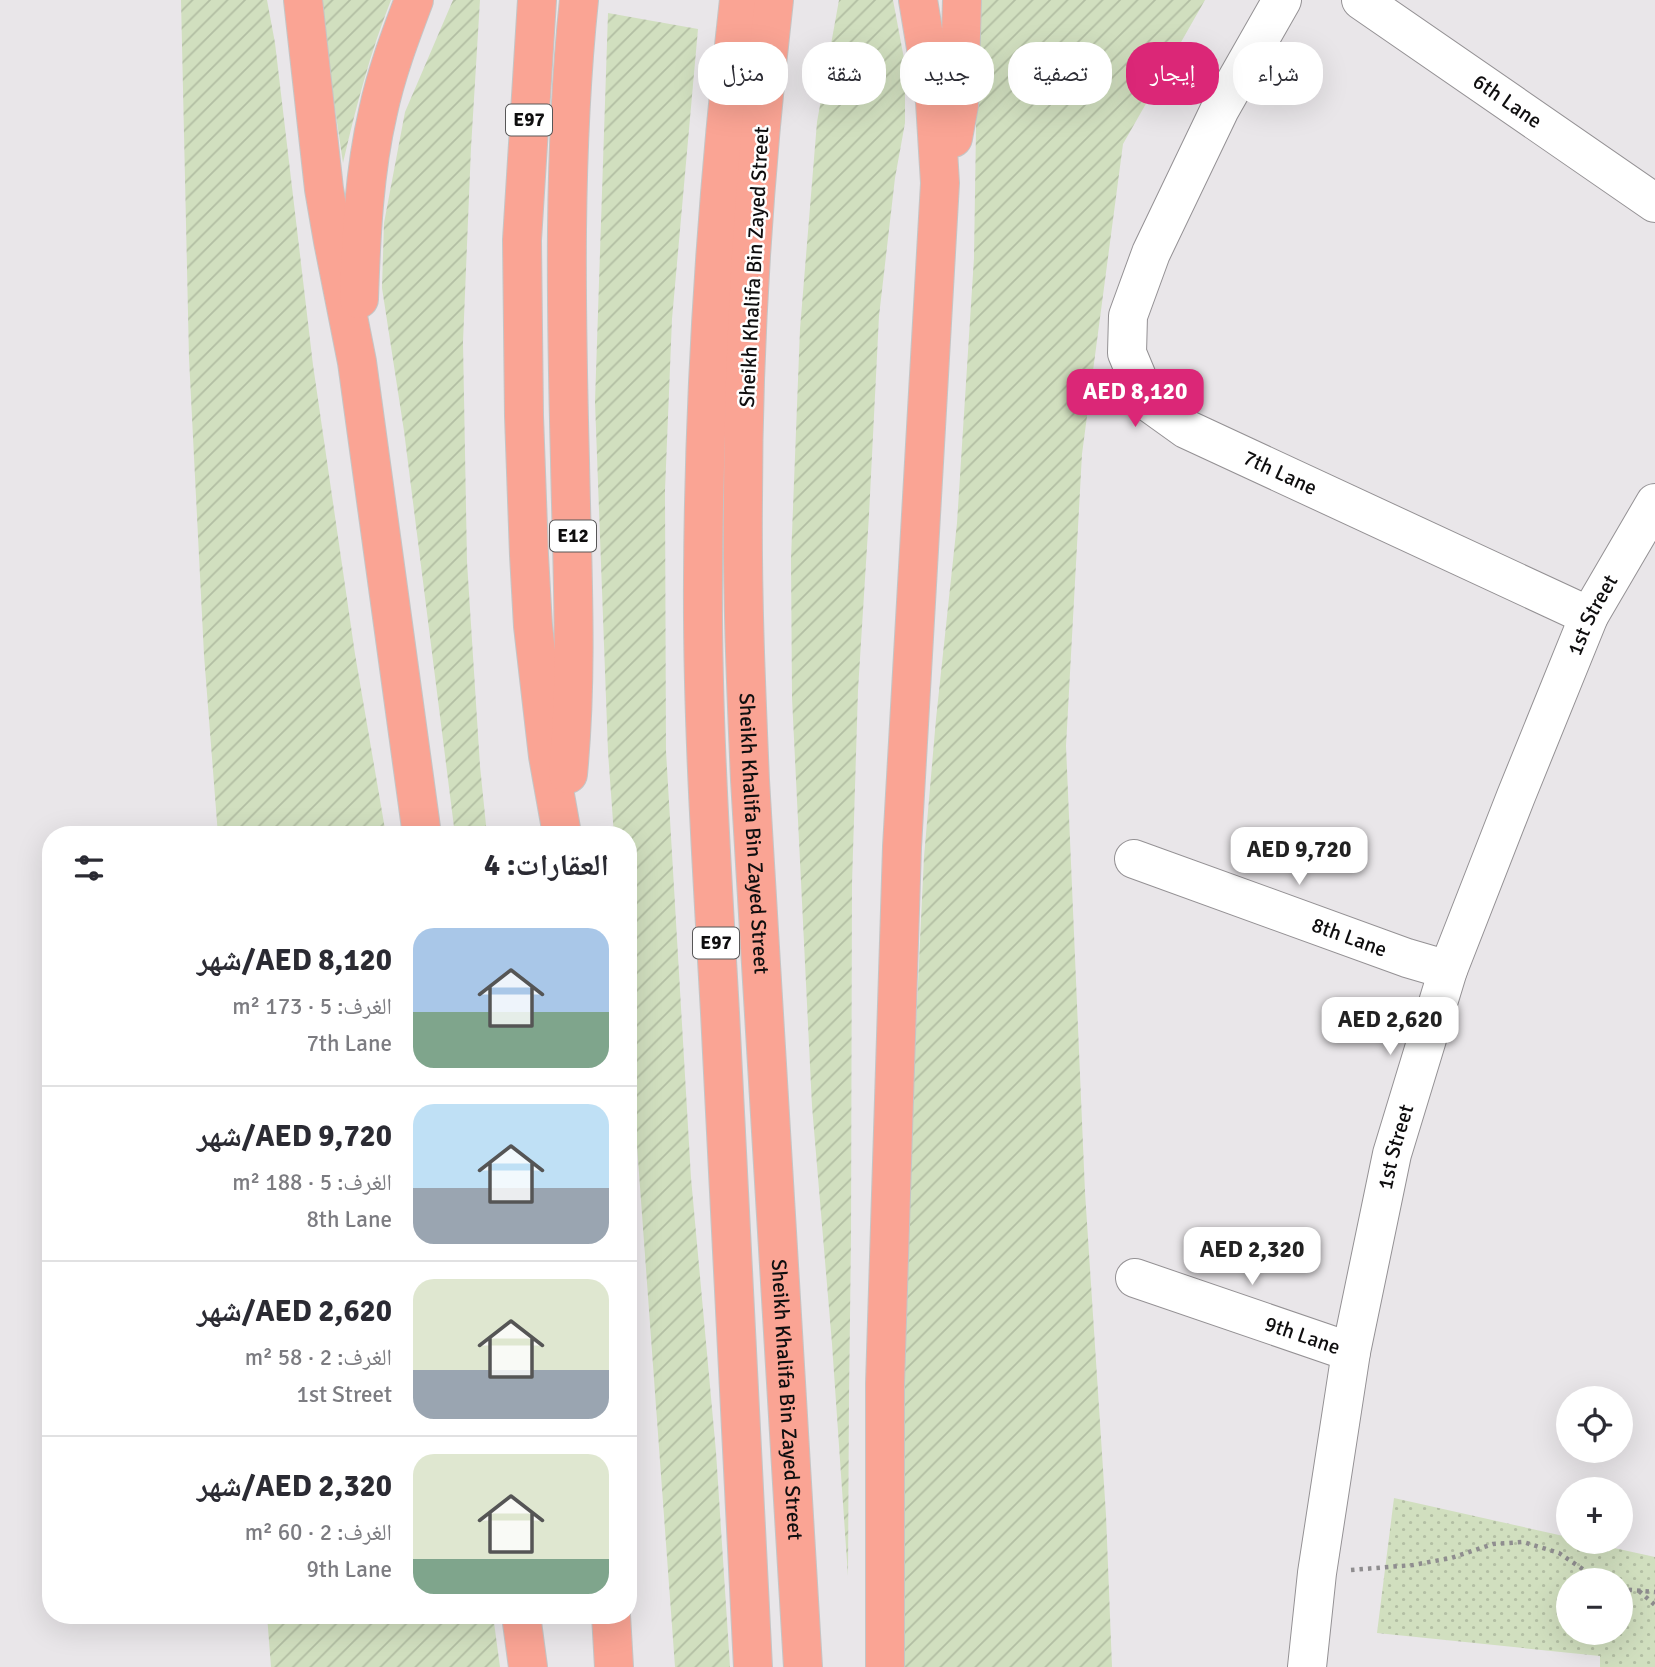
<!DOCTYPE html>
<html lang="ar">
<meta charset="utf-8">
<style>
body{margin:0;font-family:Signika,"Noto Naskh Arabic",sans-serif;background:#f2f2f3;color:#2b2b33;direction:rtl;height:100vh;display:flex;flex-direction:column;font-size:26px;white-space:nowrap}
*{box-sizing:border-box;margin:0}
p{font-size:23px;color:#7c7c81}
.icon{flex:none;width:38px;height:38px;fill:none;stroke:currentColor;stroke-width:2;stroke-linecap:round;stroke-linejoin:round}
.map{position:relative;flex:1;overflow:hidden;direction:ltr}
.side{position:absolute;left:42px;top:826px;width:595px;height:798px;display:flex;flex-direction:column;background:#fff;border-radius:28px;box-shadow:0 7px 28px #0002;direction:rtl}
.side>*{flex:none}
.hud{position:absolute;left:658px;top:42px;width:665px;height:63px;direction:rtl;display:flex;gap:14px}
.tools{position:absolute;left:1556px;top:1386px;display:grid;gap:14px}
.tools a{display:grid;place-items:center;width:77px;height:77px;border-radius:50%;background:#fff;box-shadow:0 7px 28px #0002;font-size:35px}
.price{position:absolute;translate:-50% -60px;padding:0 16px;border-radius:14px;background:#fff;color:#222;font-size:23px;line-height:46px;filter:drop-shadow(0 2px 4px #0008)}
.price::after{content:'';position:absolute;left:50%;top:42px;width:21px;height:16px;margin-left:-10px;background:inherit;clip-path:polygon(0 0,100% 0,50% 100%)}
.price.on{background:#db2777;color:#fff}
ul{padding:0;list-style:none}
li{display:flex;align-items:center;gap:21px;height:175px;padding:0 28px}
li+li{border-top:2px solid #e1e1e2}
li span{display:grid;place-items:center;flex:none;width:196px;height:140px;border-radius:21px;color:#555}
li>.icon{margin-inline-start:auto}
span .icon{width:84px;height:84px;fill:#fffc;stroke-width:1}
li b{font-size:30px}
h2{display:flex;justify-content:space-between;align-items:center;height:84px;padding:0 28px;font-size:30px}
.chip{padding:0 24px;border-radius:28px;background:#fff;box-shadow:0 7px 28px #0002;font-size:24px;line-height:63px}
.chip.on{background:#db2777;color:#fff}
.map>svg:first-child{display:block}
</style>
<div class="map">
<svg width="1655" height="1667" viewBox="0 0 1655 1667">
<defs>
<pattern id="park-dots" width="8" height="8" patternUnits="userSpaceOnUse" patternTransform="scale(1.75)"><rect width="8" height="8" fill="#d1dfbf"/><path d="M2 2h.1M6 6h.1" fill="none" stroke="#b2bea3" stroke-width="1.8" stroke-linecap="round"/></pattern>
<pattern id="garden-furrows" width="10" height="10" patternUnits="userSpaceOnUse" patternTransform="scale(1.75)"><rect width="10" height="10" fill="#d1dfbf"/><path d="M-1 1l2-2M0 10L10 0M9 11l2-2" fill="none" stroke="#b2bea3"/></pattern>
</defs>
<rect width="100%" height="100%" fill="#e9e6e9"/>
<path fill="url(#park-dots)" fill-rule="evenodd" d="M1394,1498L1568,1537V1542H1587L1655,1557V1667H1600V1656L1377,1633ZM1568,1580H1620V1633H1568Z"/>
<path fill="url(#garden-furrows)" d="M181,0H267L275,43L313,365L355,654L386,835H218L204,655L189,358Z
M319,0H391C370,53 356,107 343,163Z
M453,0H480L471,148L463,342L467,562L480,766L487,835H455L404,431L382,288L384,223L405,112Z
M839,0H893L905,64V123L895,178L879,316L869,515L858,690L852,884L851,1238L849,1396L848,1576L832,1344L812,1106L792,698L791,559L800,329L817,122Z
M978,0H1205L1123,144L1082,454L1066,746L1085,1192L1106,1515L1112,1667H900L907,1214L924,857L936,719L957,523L974,258Z
M608,13L698,29L672,319L665,490L666,751L691,1178L716,1452L730,1667H675L628,1022V835H614L608,752L595,402Z
M267,1615H493L500,1667H271Z"/>
<g fill="none" stroke-linecap="round" stroke-linejoin="round">
<g stroke="#949194" stroke-width="40">
<g id="minor">
<path id="s1" d="M1282,0L1220,109L1151,253L1128,316L1127,353L1147,401L1186,429L1589,616"/>
<path id="s2" d="M1361,0L1655,203"/>
<path id="s3" d="M1134,859L1407,958L1448,970"/>
<path id="s4" d="M1135,1278L1351,1352"/>
<path id="s5" d="M1307,1667L1317,1573L1351,1352L1392,1154L1448,970L1516,796L1589,616L1655,503"/>
</g>
</g>
<g stroke="#c5c5c5" stroke-width="40">
<g id="highway">
<path d="M303,0L324,189L333,241L357,362L422,835"/>
<path d="M537,0L522,240L524,416L529,555L533,626L548,756L562,834"/>
<path d="M739,0C717,192 704,385 703,578C702,723 712,868 720,1013C732,1231 744,1449 753,1667"/>
<path id="s6" d="M774,0C755,165 743,332 743,499C742,593 746,687 750,780L803,1667"/>
<path d="M953,138L959,105L962,0"/>
<path d="M359,299C361,238 364,172 378,112C386,74 400,37 414,0"/>
<path d="M568,774C578,670 572,566 570,461C566,308 563,153 579,0"/>
<path d="M521,1615L528,1667"/>
<path d="M611,1615L614,1667"/>
<path d="M885,1667V1384L902,847L940,183L935,102L918,0"/>
</g>
</g>
<path stroke="#8f8d8f" stroke-width="4.5" stroke-dasharray="3.5 5" stroke-linecap="butt" d="M1351,1570L1413,1565L1451,1558L1493,1544L1523,1542L1559,1553L1599,1580
M1620,1589L1655,1592
M1639,1591L1655,1605"/>
<use href="#minor" stroke="#fff" stroke-width="38"/>
<use href="#highway" stroke="#faa494" stroke-width="38"/>
</g>
<g text-anchor="middle" dominant-baseline="central" stroke-width="5" stroke-linejoin="round" paint-order="stroke">
<g fill="#fff" stroke="#575657" stroke-width="2">
<rect x="506" y="104.5" width="46" height="31" rx="5"/>
<rect x="550" y="520.5" width="46" height="31" rx="5"/>
<rect x="693" y="927.5" width="46" height="31" rx="5"/>
</g>
<g font-size="19" font-weight="bold" fill="#0f0e0f">
<text x="529" y="120">E97</text>
<text x="573" y="536">E12</text>
<text x="716" y="943">E97</text>
</g>
<g font-size="21" fill="#0f0e0f" stroke="#fff">
<text stroke="none"><textPath href="#s2" startOffset="178">6th Lane</textPath></text>
<text transform="translate(754 267) rotate(-87)">Sheikh Khalifa Bin Zayed Street</text>
<text stroke="none"><textPath href="#s1" startOffset="593">7th Lane</textPath></text>
<text stroke="none"><textPath href="#s5" startOffset="1096">1st Street</textPath></text>
<text stroke="none"><textPath href="#s6" startOffset="835">Sheikh Khalifa Bin Zayed Street</textPath></text>
<text stroke="none"><textPath href="#s3" startOffset="229">8th Lane</textPath></text>
<text stroke="none"><textPath href="#s5" startOffset="528">1st Street</textPath></text>
<text stroke="none"><textPath href="#s4" startOffset="177">9th Lane</textPath></text>
<text stroke="none"><textPath href="#s6" startOffset="1402">Sheikh Khalifa Bin Zayed Street</textPath></text>
</g>
</g>
</svg>
<div class="tools">
<a><svg class="icon" aria-label="locate" viewBox="0 0 24 24"><circle cx="12" cy="12" r="6"/><path d="M12 2v4M12 18v4M2 12h4M18 12h4"/></svg></a>
<a>+</a>
<a>−</a>
</div>
<b class="price on" style="left:1135px;top:429px">AED 8,120</b>
<b class="price" style="left:1299px;top:887px">AED 9,720</b>
<b class="price" style="left:1390px;top:1057px">AED 2,620</b>
<b class="price" style="left:1252px;top:1287px">AED 2,320</b>
<div class="hud">
<a class="chip">شراء</a>
<a class="chip on">إيجار</a>
<a class="chip">تصفية</a>
<a class="chip">جديد</a>
<a class="chip">شقة</a>
<a class="chip">منزل</a>
</div>
<section class="side">
<h2>العقارات: 4<svg class="icon" aria-label="filters" viewBox="0 0 24 24"><path d="M4 7h16M4 17h16"/><circle cx="9" cy="7" r="2"/><circle cx="15" cy="17" r="2"/></svg></h2>
<ul>
<li><span style="background:linear-gradient(#a9c7e8 60%,#7fa58c 0)"><svg class="icon" aria-label="home" viewBox="0 0 24 24"><path d="M3 11l9-7 9 7M6 9v11h12V9"/></svg></span><div><b>AED 8,120/شهر</b><p>الغرف: 5 · 173 m²</p><p>7th Lane</p></div></li>
<li><span style="background:linear-gradient(#bfe0f5 60%,#9aa5b1 0)"><svg class="icon" aria-label="home" viewBox="0 0 24 24"><path d="M3 11l9-7 9 7M6 9v11h12V9"/></svg></span><div><b>AED 9,720/شهر</b><p>الغرف: 5 · 188 m²</p><p>8th Lane</p></div></li>
<li><span style="background:linear-gradient(#dfe7d0 65%,#9aa5b1 0)"><svg class="icon" aria-label="home" viewBox="0 0 24 24"><path d="M3 11l9-7 9 7M6 9v11h12V9"/></svg></span><div><b>AED 2,620/شهر</b><p>الغرف: 2 · 58 m²</p><p>1st Street</p></div></li>
<li><span style="background:linear-gradient(#dfe7d0 75%,#7fa58c 0)"><svg class="icon" aria-label="home" viewBox="0 0 24 24"><path d="M3 11l9-7 9 7M6 9v11h12V9"/></svg></span><div><b>AED 2,320/شهر</b><p>الغرف: 2 · 60 m²</p><p>9th Lane</p></div></li>
</ul>
</section>
</div>
